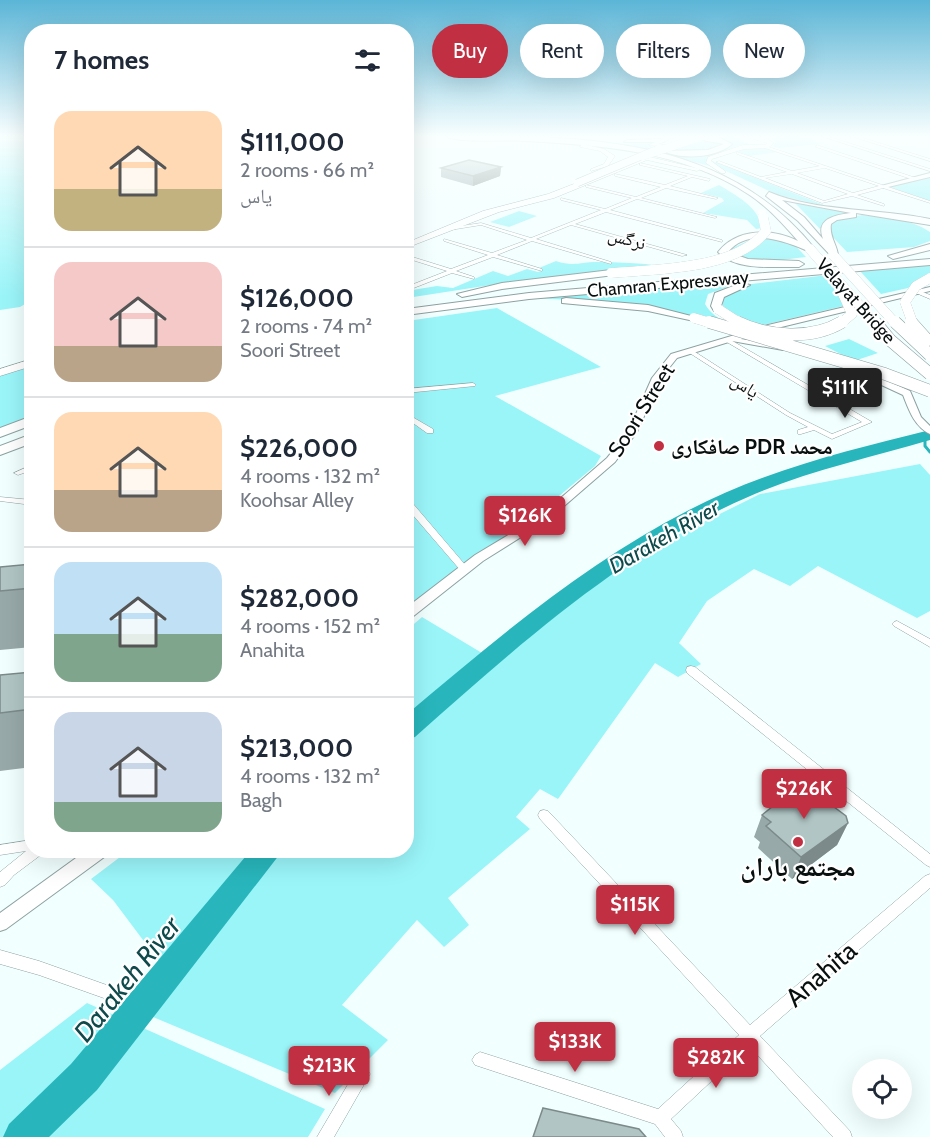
<!DOCTYPE html>
<meta charset="utf-8">
<style>
body{margin:0;font-family:Cabin,"Noto Naskh Arabic",sans-serif;background:#f2f2f3;color:#1f2937;height:100vh;display:flex;flex-direction:column;font-size:22px;white-space:nowrap}
*{box-sizing:border-box;margin:0}
p{font-size:20px;color:#747a83}
.icon{flex:none;width:33px;height:33px;fill:none;stroke:currentColor;stroke-width:2;stroke-linecap:round;stroke-linejoin:round}
.map{position:relative;flex:1;overflow:hidden}
.side{position:absolute;left:24px;top:24px;width:390px;height:834px;display:flex;flex-direction:column;background:#fff;border-radius:24px;box-shadow:0 6px 24px #0002}
.side>*{flex:none}
.guide{position:absolute;left:432px;top:24px;width:408px;height:54px;display:flex;gap:12px}
.tools{position:absolute;left:852px;top:1059px;display:grid;gap:12px}
.tools a{display:grid;place-items:center;width:60px;height:60px;border-radius:50%;background:#fff;box-shadow:0 6px 24px #0002;font-size:30px}
.price{position:absolute;translate:-50% -51px;padding:0 14px;border-radius:6px;background:#c03042;color:#fff;font-size:20px;line-height:39px;filter:drop-shadow(0 2px 3px #0008)}
.price::after{content:'';position:absolute;left:50%;top:36px;width:18px;height:14px;margin-left:-9px;background:inherit;clip-path:polygon(0 0,100% 0,50% 100%)}
.price.active{background:#222;color:#fff}
ul{padding:0;list-style:none}
li{display:flex;align-items:center;gap:18px;height:150px;padding:0 30px}
li+li{border-top:2px solid #e0e1e3}
li span{display:grid;place-items:center;flex:none;width:168px;height:120px;border-radius:18px;color:#555}
li>.icon{margin-inline-start:auto}
span .icon{width:72px;height:72px;fill:#fffc;stroke-width:1}
li b{font-size:26px}
h2{display:flex;justify-content:space-between;align-items:center;height:72px;padding:0 30px;font-size:26px}
.pill{padding:0 21px;border-radius:27px;background:#fff;box-shadow:0 6px 24px #0002;font-size:21px;line-height:54px}
.pill.active{background:#c03042;color:#fff}
.map>svg:first-child{display:block}
</style>
<div class="map">
<svg width="930" height="1137" viewBox="0 0 930 1137">
<rect width="100%" height="100%" fill="#f2ffff"/>
<path fill="#9af5f9" d="M0,136H31L32,300L20,307L0,310Z
M700,136H735L743,142L778,152L749,156L735,150L751,145H739L708,158L713,167L642,148L578,138L633,145L627,143H652L651,148C665,149 679,151 692,143L691,140L706,139L727,143L722,150L732,145L725,140Z
M777,136H798L821,144L779,148L773,146L776,142L771,139Z
M710,160L829,207L778,195L715,166Z
M930,176V201L889,187Z
M719,185C737,196 758,206 762,228L756,229L747,220L703,213L724,201L722,198L701,193Z
M795,203L827,209L875,213L930,224V226C904,217 838,202 820,229Z
M519,211L537,216L509,227L490,222Z
M863,215C886,217 911,219 930,232V241L914,247L847,252L828,232L830,223L838,218Z
M756,237L791,241L806,257C785,259 744,269 730,249Z
M556,261C574,267 580,262 597,262C619,262 640,263 662,266L510,282L407,298L406,291L437,286L453,288L493,271L508,276L527,269L538,272L543,270L539,268Z
M930,264V274L908,288L881,294L860,271Z
M828,275L852,304L759,326L726,310L723,306V297L743,285Z
M760,279L741,282L708,294L705,304C711,315 720,319 730,324L641,304L534,298Z
M497,308L601,367L495,396L601,456L595,466L529,521L407,607V321Z
M849,339L878,353L854,361L825,346Z
M31,364V416L0,429V375Z
M920,464L930,475V611L917,618L818,566L790,586L754,569L707,601L679,643L701,664L678,677L655,663L558,799L540,789L516,817L530,829L448,898L469,925L444,947L417,920L342,1005L388,1040L335,1093L129,1007L161,964L113,900L91,879L128,851L406,850L407,630L422,617L497,662L627,560L760,494Z
M87,1003L325,1109L308,1137H0V1070Z"/>
<g fill="none" stroke-linecap="round" stroke-linejoin="round">
<path stroke="#28b6bc" stroke-width="3" d="M925,436V446L930,452"/>
<path fill="#28b6bc" fill-rule="evenodd" d="M930,430V440C870,458 806,471 748,497C621,552 518,646 415,737L406,740V715C495,640 585,563 689,510C763,471 849,450 930,430Z
M251,850H283L97,1090L49,1137H3L9,1124L71,1064Z"/>
<g stroke="#8da1a1" stroke-width="1">
<path id="minor" d="M821,136H827L930,169V171Z
M851,136H857L930,159V161Z
M817,145L916,178L917,179L914,180L816,147Z
M766,146L930,201V203L883,188L857,195L884,204V206L852,196L822,203L716,162L719,161L761,177L787,172L737,154V152L792,171L820,166L765,148ZM825,168L879,186L853,193L797,173ZM792,174L848,194L824,201L765,178Z
M640,163L710,179L709,181L692,177L670,186L718,198L716,199L666,188L641,198L717,217L715,218L637,199L610,210L722,240V242L606,212L575,224L687,255L682,256L571,225L536,239L611,262V264L532,241L497,255L542,269V271L493,257L456,271L474,277V279L452,273L406,291V287L447,271L406,258V255L451,269L488,255L444,241V239L492,253L527,240L481,225L450,230H448V228L481,223L531,238L601,210L561,200V198L605,209L632,198L586,187V185L636,197L661,187L615,176V174L665,185L688,176L640,165Z
M918,290L930,295V299L916,293V291Z
M725,339H729L872,422L832,439L814,430L801,434H798V430L808,427L786,415L688,352V350H692L790,413L832,434L862,422L725,341Z
M473,383L476,385L475,386L406,393V389Z
M414,418L433,429V433H427L413,423L406,425V420Z
M32,465V470L18,475L14,473Z
M0,497L32,500V505L0,501Z
M406,499H409L467,567L469,569L467,571H461L406,507Z
M897,621L930,639V647L894,626L892,624L894,622Z
M691,666L695,667L930,854V867L926,865L687,673L686,670L687,667Z
M544,810L548,811L750,1025L925,876L930,874V888L760,1036L850,1131L852,1137H833L749,1046L671,1119L681,1131L683,1137H665L655,1124L475,1065L472,1060L475,1055L480,1052L658,1109L739,1035L540,819L538,815L540,811Z
M32,840V850H44L42,854L14,875L5,885L0,887V872L26,851L0,855V845Z
M0,950L39,961L115,988L120,990L122,995L120,1000L115,1002L39,975L0,964Z
M362,1066L367,1069L370,1074L334,1137H317L357,1069Z"/>
</g>
<g stroke="#8da1a1" stroke-width="2">
<path id="tertiary" d="M930,173V177L884,188L881,186Z
M930,287V291L773,329L741,339L783,346V350L732,341L677,358L661,378L637,432L615,462L548,520L483,561L411,618L406,619V608L475,555L540,516L607,458L628,432L652,378L671,354L768,325Z
M865,371L910,391L921,417L930,426V434C914,426 909,410 903,395L862,376V372Z
M87,850H109L107,855L6,929L0,931V913Z"/>
</g>
<g stroke="#8da1a1" stroke-width="1">
<path id="secondary" d="M743,136L763,137L774,143L768,148L744,149L712,159L711,161L725,171V173H721L706,163L708,157L743,145H765L767,143Z"/>
</g>
<g stroke="#8da1a1" stroke-width="1">
<path id="primary" d="M667,136H676L659,144L678,147V149L649,145Z
M582,144L604,149L615,156L608,166L591,171V169L604,164L608,157L600,151L580,147Z
M646,156L700,169L697,171L647,160L554,198L499,212L406,248V243L483,211L548,194Z
M32,359V366L0,376V369Z"/>
</g>
<g stroke="#8da1a1" stroke-width="2">
<path id="trunk" d="M445,136C579,136 723,134 815,249L810,252C788,242 749,226 728,252L748,259L799,261L804,264L799,267C774,266 737,272 718,252C737,228 772,228 798,241C783,224 767,206 748,194C683,151 601,145 525,141C503,139 463,144 445,136Z
M696,136L718,137L732,144C717,158 681,160 664,151L708,150L724,144L696,139Z
M662,139L664,142H624L627,140Z
M769,192C816,212 878,208 930,219V225L856,213V217L837,220L831,224C829,236 837,245 838,255L833,258L798,221L766,196ZM782,200L851,213C836,215 815,218 823,239L804,217Z
M930,244V250L893,259L888,256Z
M930,259V265L529,299L406,315V309L529,293Z
M611,270L616,273L614,275L502,289L462,297L457,294L502,283Z
M741,283L750,285L724,297L721,306L723,309L714,311L711,306L715,293Z
M566,298L648,305L699,318L694,321L648,311L562,303V299Z
M32,416V425L0,437V428Z
M32,434V443L0,455V446Z"/>
</g>
<use href="#minor" fill="#fff" fill-rule="evenodd"/>
<use href="#tertiary" fill="#fff" fill-rule="evenodd"/>
<use href="#secondary" fill="#fff" fill-rule="evenodd"/>
<use href="#primary" fill="#fff" fill-rule="evenodd"/>
<use href="#trunk" fill="#fff" fill-rule="evenodd"/>
<g stroke="#8da1a1" stroke-width="8" stroke-linecap="butt">
<path id="primary-bridge" d="M577,183L658,149"/>
</g>
<g stroke="#8da1a1" stroke-width="8" stroke-linecap="butt">
<path id="trunk-bridge-far2" d="M643,156L698,138
M762,213L763,219"/>
</g>
<g stroke="#8da1a1" stroke-width="10" stroke-linecap="butt">
<path id="trunk-bridge-far1" d="M810,249L876,324
M833,255L896,324
M611,273C657,269 736,270 766,231L763,217
M837,281L852,314L840,324
M718,309L741,324
M694,318L714,324
M913,324L905,302L916,286L930,278"/>
</g>
<g stroke="#8da1a1" stroke-width="13" stroke-linecap="butt">
<path id="trunk-bridge" d="M709,322L885,374L930,391
M737,322C768,337 812,340 842,322
M875,322L890,340L930,374
M895,322L930,355
M911,322L927,340"/>
</g>
<use href="#primary-bridge" stroke="#fff" stroke-width="7"/>
<use href="#trunk-bridge-far2" stroke="#fff" stroke-width="8"/>
<use href="#trunk-bridge-far1" stroke="#fff" stroke-width="10"/>
<use href="#trunk-bridge" stroke="#fff" stroke-width="12"/>
</g>
<path fill="#98a9a9" d="M501,167L500,176L473,186L441,177V168Z
M32,564V647L0,650V567Z
M32,672V767L0,771V675Z
M762,815L848,823L837,845L792,879L758,848L760,842L754,837Z"/>
<path fill="#7c8a8a" d="M501,167L500,176L473,186V176Z
M848,823L837,845L792,879L801,857Z"/>
<path fill="#b1c5c5" stroke="#7c8a8a" stroke-width="1.5" d="M469,160L501,167L473,176L441,168Z
M32,564V588L0,591V567Z
M32,672V709L0,713V675Z
M802,783L846,816L848,823L801,857L766,826L771,822L762,815Z
M543,1108L639,1129L646,1137H533Z"/>
<linearGradient id="sky" x2="0" y2="1"><stop stop-color="#5bb5d6"/><stop offset="0.46" stop-color="#f9ffff"/><stop offset="1" stop-color="#f9ffff" stop-opacity="0"/></linearGradient>
<rect width="930" height="296" fill="url(#sky)"/>
<g fill="#c03042" stroke="#fff" stroke-width="2">
<circle cx="659" cy="446" r="6"/>
<circle cx="798" cy="842" r="6"/>
</g>
<g text-anchor="middle" dominant-baseline="central" stroke-width="4.5" stroke-linejoin="round" paint-order="stroke">
<g font-size="18" fill="#080f0f" stroke="#fff">
<text transform="translate(627 239) rotate(15)">نرگس</text>
<text transform="translate(668 284) rotate(-5)">Chamran Expressway</text>
<text transform="translate(856 301) rotate(48)">Velayat Bridge</text>
<text transform="translate(745 386) rotate(33)">یاس</text>
</g>
<g font-size="21" fill="#080f0f" stroke="#fff">
<text transform="translate(641 410) rotate(-58)">Soori Street</text>
</g>
<g font-size="21" font-weight="bold" fill="#080f0f" stroke="#fff" text-anchor="start">
<text x="671" y="446">صافکاری PDR محمد</text>
</g>
<g font-size="22" font-style="italic" fill="#0e494b" stroke="#fff">
<text transform="translate(664 537) rotate(-30)">Darakeh River</text>
</g>
<g font-size="26" font-weight="bold" fill="#080f0f" stroke="#fff">
<text x="798" y="867">مجتمع باران</text>
</g>
<g font-size="26" fill="#080f0f" stroke="#fff">
<text transform="translate(821 974) rotate(-41)">Anahita</text>
</g>
<g font-size="27" font-style="italic" fill="#0e494b" stroke="#fff">
<text transform="translate(127 979) rotate(-51)">Darakeh River</text>
</g>
</g>
</svg>
<div class="tools">
<a><svg class="icon" aria-label="locate" viewBox="0 0 24 24"><circle cx="12" cy="12" r="6"/><path d="M12 2v4M12 18v4M2 12h4M18 12h4"/></svg></a>
</div>
<b class="price active" style="left:845px;top:419px">$111K</b>
<b class="price" style="left:525px;top:547px">$126K</b>
<b class="price" style="left:804px;top:820px">$226K</b>
<b class="price" style="left:635px;top:936px">$115K</b>
<b class="price" style="left:575px;top:1073px">$133K</b>
<b class="price" style="left:716px;top:1089px">$282K</b>
<b class="price" style="left:329px;top:1097px">$213K</b>
<div class="guide">
<a class="pill active">Buy</a>
<a class="pill">Rent</a>
<a class="pill">Filters</a>
<a class="pill">New</a>
</div>
<section class="side">
<h2>7 homes<svg class="icon" aria-label="filters" viewBox="0 0 24 24"><path d="M4 7h16M4 17h16"/><circle cx="9" cy="7" r="2"/><circle cx="15" cy="17" r="2"/></svg></h2>
<ul>
<li><span style="background:linear-gradient(#ffd9b3 65%,#c2b280 0)"><svg class="icon" aria-label="home" viewBox="0 0 24 24"><path d="M3 11l9-7 9 7M6 9v11h12V9"/></svg></span><div><b>$111,000</b><p>2 rooms · 66 m²</p><p>یاس</p></div></li>
<li><span style="background:linear-gradient(#f6c9c9 70%,#b9a48a 0)"><svg class="icon" aria-label="home" viewBox="0 0 24 24"><path d="M3 11l9-7 9 7M6 9v11h12V9"/></svg></span><div><b>$126,000</b><p>2 rooms · 74 m²</p><p>Soori Street</p></div></li>
<li><span style="background:linear-gradient(#ffd9b3 65%,#b9a48a 0)"><svg class="icon" aria-label="home" viewBox="0 0 24 24"><path d="M3 11l9-7 9 7M6 9v11h12V9"/></svg></span><div><b>$226,000</b><p>4 rooms · 132 m²</p><p>Koohsar Alley</p></div></li>
<li><span style="background:linear-gradient(#bfe0f5 60%,#7fa58c 0)"><svg class="icon" aria-label="home" viewBox="0 0 24 24"><path d="M3 11l9-7 9 7M6 9v11h12V9"/></svg></span><div><b>$282,000</b><p>4 rooms · 152 m²</p><p>Anahita</p></div></li>
<li><span style="background:linear-gradient(#c9d6e8 75%,#7fa58c 0)"><svg class="icon" aria-label="home" viewBox="0 0 24 24"><path d="M3 11l9-7 9 7M6 9v11h12V9"/></svg></span><div><b>$213,000</b><p>4 rooms · 132 m²</p><p>Bagh</p></div></li>
</ul>
</section>
</div>
